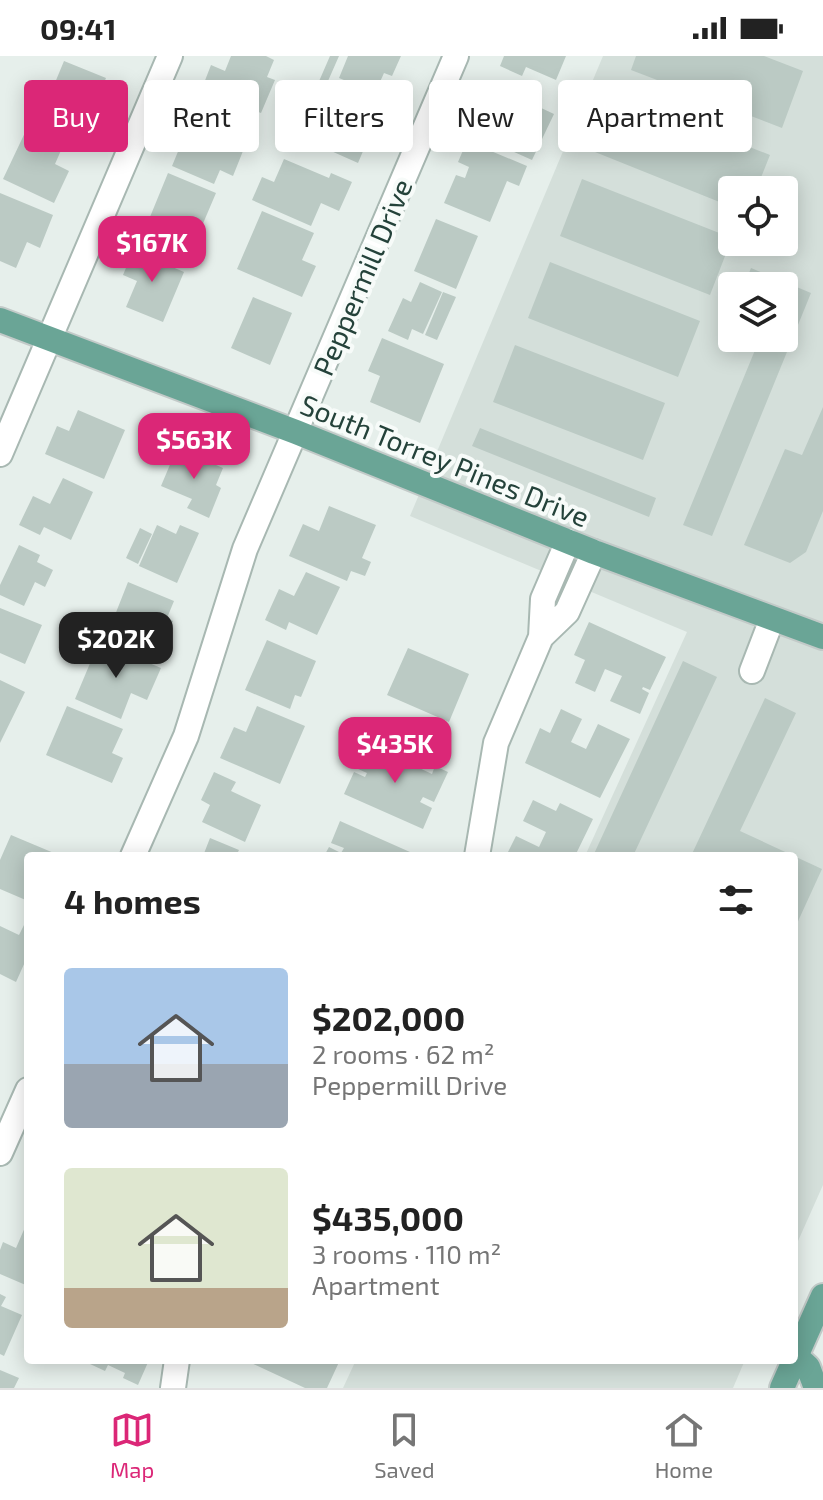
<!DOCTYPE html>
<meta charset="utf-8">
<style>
body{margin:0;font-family:"Exo 2",sans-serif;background:#f6f6f6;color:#222;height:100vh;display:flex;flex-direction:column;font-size:30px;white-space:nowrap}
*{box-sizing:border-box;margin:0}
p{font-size:26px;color:#767676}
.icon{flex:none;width:44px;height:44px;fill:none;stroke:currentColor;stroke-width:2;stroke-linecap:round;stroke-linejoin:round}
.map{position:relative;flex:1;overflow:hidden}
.sheet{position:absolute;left:24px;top:796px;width:774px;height:512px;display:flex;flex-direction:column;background:#fff;border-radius:8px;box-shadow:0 4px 20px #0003}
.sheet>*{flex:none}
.hud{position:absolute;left:24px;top:24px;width:776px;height:72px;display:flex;gap:16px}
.buttons{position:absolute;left:718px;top:120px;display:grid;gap:16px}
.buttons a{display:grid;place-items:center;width:80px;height:80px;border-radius:8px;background:#fff;box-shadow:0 4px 20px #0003;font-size:40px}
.price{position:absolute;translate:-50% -68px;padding:0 18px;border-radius:16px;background:#db2777;color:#fff;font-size:26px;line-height:52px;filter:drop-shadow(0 2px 4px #0008)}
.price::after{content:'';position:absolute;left:50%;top:48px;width:24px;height:18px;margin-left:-12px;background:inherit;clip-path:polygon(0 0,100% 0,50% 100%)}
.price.on{background:#222;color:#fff}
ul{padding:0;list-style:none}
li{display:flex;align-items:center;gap:24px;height:200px;padding:0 40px}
li span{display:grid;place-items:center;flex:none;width:224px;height:160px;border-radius:8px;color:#555}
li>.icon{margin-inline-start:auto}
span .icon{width:96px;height:96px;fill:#fffc;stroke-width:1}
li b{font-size:34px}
h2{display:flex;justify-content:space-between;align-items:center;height:96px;padding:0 40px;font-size:34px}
.tag{padding:0 28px;border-radius:8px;background:#fff;box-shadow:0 4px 20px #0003;font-size:28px;line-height:72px}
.tag.on{background:#db2777;color:#fff}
.status{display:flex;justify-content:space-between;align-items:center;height:56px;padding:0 40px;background:#fff;direction:ltr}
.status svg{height:22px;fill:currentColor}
.tab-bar{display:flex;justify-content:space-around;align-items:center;height:112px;border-top:2px solid #e0e0e0;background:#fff;font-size:22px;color:#767676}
.tab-bar a{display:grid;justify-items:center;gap:4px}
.tab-bar .on{color:#db2777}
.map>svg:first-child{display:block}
</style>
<div class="status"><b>09:41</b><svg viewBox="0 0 49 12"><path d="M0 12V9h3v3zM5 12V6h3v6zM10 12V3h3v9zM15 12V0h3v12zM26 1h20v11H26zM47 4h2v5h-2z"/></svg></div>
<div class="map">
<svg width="823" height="1332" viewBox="0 0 823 1332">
<rect width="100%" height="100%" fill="#e6efeb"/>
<path fill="#d4dfda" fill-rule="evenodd" d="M603,0H823V1129L794,1194V800H585L687,576L410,460ZM732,134H784V186H732ZM732,230H784V282H732Z
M356,1304H745L733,1332H343Z"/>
<path fill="#bbcac4" d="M231,0H266L274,4L267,21L275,24L261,57L224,42L221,49L199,40L211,9L225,15Z
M330,0H339L328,25L369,43L358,68L372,74L358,107L302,82L299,88L293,85Z
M348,0H401L392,20L384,17L375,37L339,22Z
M504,0H566L556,24L526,11L522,20L500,10Z
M636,0H764L803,15L782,72L631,14Z
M64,5L106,22L84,75L42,58Z
M492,29L554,58L532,104L492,86L500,69L478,59Z
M618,39L770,99L756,134H732V151L595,96Z
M194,57L236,75L230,89L243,95L233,120L220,114L214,128L172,110Z
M30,66L66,83L55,108L69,115L54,147L3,123Z
M467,85L527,110L519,130L507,125L490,166L444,147L456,119L465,122L469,111L458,106Z
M284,103L329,122L331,117L352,126L339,155L321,147L311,170L252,144L262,121L274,126Z
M168,117L216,137L190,198L143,178Z
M582,123L732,182L710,239L560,180Z
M0,137L53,159L40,192L27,186L16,212L0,205Z
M262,155L314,177L302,204L316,210L302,241L237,213Z
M436,163L478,180L456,233L414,215Z
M136,188L159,198L156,204L184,216L163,266L126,251L137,225L123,219Z
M550,206L700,265L678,321L528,262Z
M751,212L811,237L712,480L683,469L760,282H784V230H744Z
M420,226L442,236L423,278L412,273L408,284L388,275L403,242L411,246Z
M443,236L456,241L437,284L425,279Z
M253,241L292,257L270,309L231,292Z
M382,282L444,308L420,367L370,346L380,320L368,315Z
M515,289L665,347L643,404L493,346Z
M823,351V455L806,496L790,507L744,489L785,393L802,399Z
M78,354L125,374L104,423L45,398L57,370L69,375Z
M480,372L656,442L649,461L472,390Z
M177,392L223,412L216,429L221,432L209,462L187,452L192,443L161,430Z
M63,422L93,436L71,484L44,471L40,479L19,469L33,440L50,448Z
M329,450L376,469L362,502L371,506L365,520L351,515L347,525L289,500L303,468L319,475Z
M157,469L176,478L180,469L199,477L177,527L139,510Z
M140,472L152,478L138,508L126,502Z
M19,489L40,499L37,506L53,514L45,531L35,526L24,550L0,539V529Z
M306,516L340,531L317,579L289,566L286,574L265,564L279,533L294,540Z
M128,526L174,545L167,562L173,565L160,595L139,586L143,576L113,564Z
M0,552L42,569L25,608L0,597Z
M589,566L666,601L650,634L643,631L642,633L649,637L640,658L610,645L622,620L605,613L595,636L575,627L585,604L574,599Z
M267,584L316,605L301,641L295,639L290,653L245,634Z
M99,586L161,612L147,644L131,637L121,663L75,643Z
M408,592L469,618L449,666L387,639Z
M683,605L717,621L633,800H593Z
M0,624L25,636L0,687Z
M765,642L796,657L740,775L822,813L794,874V800H691Z
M67,650L123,673L112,697L123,702L112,727L46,699Z
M257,650L305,670L280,728L220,702L234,671L246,676Z
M561,653L582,663L571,686L586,693L598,668L630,683L600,742L525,707L540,672L550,677Z
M371,680L385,686L381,694L432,718L435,710L448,716L434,746L423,741L420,746L432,752L423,773L344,738L354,716L365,721L367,717L356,712Z
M214,716L236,726L231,735L261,749L245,786L202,766L210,749L201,744Z
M533,744L556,755L560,747L593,763L575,800H506L516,780L539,791L546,776L523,765Z
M340,765L419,800H324L329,791L341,797L344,792L331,787Z
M11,779L61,800H28V845L0,833V804Z
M210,782L239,794L236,800H203Z
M24,869L28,871V908L25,906L16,926L0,918V870L19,879Z
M26,1169L28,1170V1230L0,1218V1194L3,1186L16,1192Z
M0,1238L6,1241L1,1250L22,1259L4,1300L0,1298Z
M92,1304H149L138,1329L123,1322L125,1317L108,1309L105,1315L90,1308Z
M245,1304H340L327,1332H305Z
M0,1314L19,1322L14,1332H0Z"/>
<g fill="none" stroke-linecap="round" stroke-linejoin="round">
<g stroke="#a8b8b2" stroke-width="28">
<path id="minor" d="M0,398L170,0
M541,581L567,556L594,496
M752,615L772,563
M133,800L186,680L245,493L456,0
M477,800L496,687L541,581L543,543L568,485
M0,1097L28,1034
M173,1332L177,1304"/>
</g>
<g stroke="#c2cac8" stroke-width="28">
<path id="major" d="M0,264L296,376L594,496L823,581
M796,1300L808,1311L816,1332
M782,1332L823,1240"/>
</g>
<use href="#minor" stroke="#fff" stroke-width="24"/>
<use href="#major" stroke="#6aa596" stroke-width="24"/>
</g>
<g text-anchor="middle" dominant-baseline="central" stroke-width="8" stroke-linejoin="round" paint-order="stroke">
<g font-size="28" fill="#24423a" stroke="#f7fbf9">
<text transform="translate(362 221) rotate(-67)">Peppermill Drive</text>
<text transform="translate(445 404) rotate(22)">South Torrey Pines Drive</text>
</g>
</g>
</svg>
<div class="buttons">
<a><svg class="icon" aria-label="locate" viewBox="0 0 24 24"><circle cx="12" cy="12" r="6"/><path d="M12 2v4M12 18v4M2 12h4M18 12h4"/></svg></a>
<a><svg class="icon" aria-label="layers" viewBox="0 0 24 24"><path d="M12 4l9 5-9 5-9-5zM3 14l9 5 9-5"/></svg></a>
</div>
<b class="price" style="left:152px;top:228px">$167K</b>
<b class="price" style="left:194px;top:425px">$563K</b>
<b class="price on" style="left:116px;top:624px">$202K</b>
<b class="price" style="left:395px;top:729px">$435K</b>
<div class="hud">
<a class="tag on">Buy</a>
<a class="tag">Rent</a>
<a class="tag">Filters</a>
<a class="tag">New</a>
<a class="tag">Apartment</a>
</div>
<section class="sheet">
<h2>4 homes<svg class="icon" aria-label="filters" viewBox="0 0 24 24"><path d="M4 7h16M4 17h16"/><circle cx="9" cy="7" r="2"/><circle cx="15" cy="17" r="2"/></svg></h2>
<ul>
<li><span style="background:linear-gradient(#a9c7e8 60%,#9aa5b1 0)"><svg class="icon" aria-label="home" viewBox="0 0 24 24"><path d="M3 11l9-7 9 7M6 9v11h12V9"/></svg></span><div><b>$202,000</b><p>2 rooms · 62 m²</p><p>Peppermill Drive</p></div></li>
<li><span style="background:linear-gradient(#dfe7d0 75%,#b9a48a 0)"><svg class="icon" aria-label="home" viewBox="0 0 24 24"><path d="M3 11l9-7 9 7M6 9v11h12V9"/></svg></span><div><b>$435,000</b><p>3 rooms · 110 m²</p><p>Apartment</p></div></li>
</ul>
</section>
</div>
<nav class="tab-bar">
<a class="on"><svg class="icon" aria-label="map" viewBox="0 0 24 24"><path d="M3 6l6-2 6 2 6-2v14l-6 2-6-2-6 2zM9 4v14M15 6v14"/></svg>Map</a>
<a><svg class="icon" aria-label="saved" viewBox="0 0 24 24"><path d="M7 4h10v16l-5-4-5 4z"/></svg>Saved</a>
<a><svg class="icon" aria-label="home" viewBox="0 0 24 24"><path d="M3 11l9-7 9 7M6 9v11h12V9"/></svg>Home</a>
</nav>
